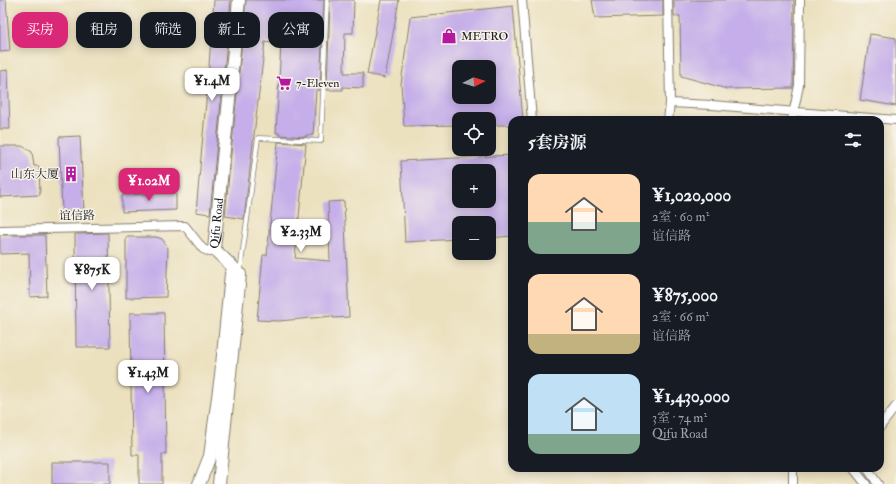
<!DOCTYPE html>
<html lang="zh">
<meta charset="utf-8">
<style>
body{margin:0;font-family:"IM FELL Double Pica","Noto Serif SC",serif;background:#20242c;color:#f1f3f6;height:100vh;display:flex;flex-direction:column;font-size:15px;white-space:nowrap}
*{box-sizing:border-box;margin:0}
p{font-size:13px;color:#9ea1a6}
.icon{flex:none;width:22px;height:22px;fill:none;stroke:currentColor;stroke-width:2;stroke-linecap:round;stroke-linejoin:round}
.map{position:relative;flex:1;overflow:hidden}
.sheet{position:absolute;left:508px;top:116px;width:376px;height:356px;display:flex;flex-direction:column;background:#171b24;border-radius:12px;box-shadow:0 2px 10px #0003}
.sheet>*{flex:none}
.hud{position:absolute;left:12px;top:12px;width:380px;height:36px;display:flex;gap:8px}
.needle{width:26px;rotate:85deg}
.buttons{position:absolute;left:452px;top:60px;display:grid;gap:8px}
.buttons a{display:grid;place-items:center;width:44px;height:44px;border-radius:8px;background:#171b24;box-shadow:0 2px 10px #0003;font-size:20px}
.price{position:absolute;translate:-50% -34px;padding:0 9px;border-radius:8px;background:#fff;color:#222;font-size:13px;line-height:26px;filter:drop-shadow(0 1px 2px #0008)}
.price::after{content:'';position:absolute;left:50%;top:24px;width:12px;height:9px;margin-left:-6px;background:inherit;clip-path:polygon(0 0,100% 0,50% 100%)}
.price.current{background:#db2777;color:#fff}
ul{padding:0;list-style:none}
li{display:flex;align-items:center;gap:12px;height:100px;padding:0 20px}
li span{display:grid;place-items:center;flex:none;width:112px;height:80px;border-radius:12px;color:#555}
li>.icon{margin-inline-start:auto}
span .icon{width:48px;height:48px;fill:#fffc;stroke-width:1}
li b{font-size:17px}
h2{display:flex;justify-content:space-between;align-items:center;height:48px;padding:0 20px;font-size:17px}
.tag{padding:0 14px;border-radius:12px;background:#171b24;box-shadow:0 2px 10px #0003;font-size:14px;line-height:36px}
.tag.current{background:#db2777;color:#fff}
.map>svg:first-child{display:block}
</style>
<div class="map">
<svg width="896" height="484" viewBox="0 0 896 484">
<rect width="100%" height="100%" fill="#f7f3e8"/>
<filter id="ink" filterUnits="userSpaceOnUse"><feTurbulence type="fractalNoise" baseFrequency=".025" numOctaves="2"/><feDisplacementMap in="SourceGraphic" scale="8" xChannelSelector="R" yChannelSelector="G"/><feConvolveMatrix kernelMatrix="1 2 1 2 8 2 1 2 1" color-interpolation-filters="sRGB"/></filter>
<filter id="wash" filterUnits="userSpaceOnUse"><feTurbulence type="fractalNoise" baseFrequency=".012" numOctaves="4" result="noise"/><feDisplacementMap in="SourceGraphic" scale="16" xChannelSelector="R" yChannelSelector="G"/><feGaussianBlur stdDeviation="0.9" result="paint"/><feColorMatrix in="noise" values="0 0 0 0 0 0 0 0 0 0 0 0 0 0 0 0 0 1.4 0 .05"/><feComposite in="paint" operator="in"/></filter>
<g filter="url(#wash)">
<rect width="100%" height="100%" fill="#ece1bf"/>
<g id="blocks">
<path fill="#c5aee9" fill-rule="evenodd" d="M0,0H6L10,51L0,52Z
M214,0H231L210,214L196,212L207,91H190V79L208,78Z
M246,0H324L320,90H316L313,135H306V137L279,135V133H276L281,44L265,42L244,219L225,216Z
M330,0H354L353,33H345L344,73H363V88L343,87V90H327Z
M381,0H399L385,78L367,74Z
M592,0H663V16L595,18Z
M674,0H794L793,88L727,89L681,76L680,16H674Z
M513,6L523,120H512V125H489V119H459V125L404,126L401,84L410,17ZM459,67H489V97H459Z
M870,34L896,38V106L860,100Z
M8,70L10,129H0V71Z
M80,136L84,211L62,212L59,137Z
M278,142L306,144L295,258L330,261L328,202L344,201L349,317L333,318V316L279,321L257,320L263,255H267Z
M0,146H22L32,152L34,166H39L40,195L0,197Z
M512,155V236L489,238V223H459V239L405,242L401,161ZM459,171H489V201H459Z
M176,193V210L122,212V195Z
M108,233L110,347H76L75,234Z
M0,235H45L47,296L30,297L29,253L0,254Z
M126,237H156L162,239L165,243L168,248L166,297L126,298Z
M130,313H164L166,454H162V484H139V455H132Z
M52,462H110V484H52Z"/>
</g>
</g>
<g filter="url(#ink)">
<use href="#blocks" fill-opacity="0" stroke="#847e6e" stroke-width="1"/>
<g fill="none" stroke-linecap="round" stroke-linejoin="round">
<g stroke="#847e6e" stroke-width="5.5">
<path id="lane" d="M240,272L258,138L321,141L327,0"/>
</g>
<g stroke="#847e6e" stroke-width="10">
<path id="street" d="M522,0L532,120
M668,0L670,103L668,120
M670,103L712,105L896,120
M792,120L799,85L800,0
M0,230L185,226L203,249L210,252L214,249
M880,427L896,406
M853,468L866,484
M867,468L878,484
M793,484V468"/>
</g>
<g stroke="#847e6e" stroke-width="14">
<g id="secondary">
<path d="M199,484L210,456L221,375L231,274"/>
<path id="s1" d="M219,484L240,274L214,249L239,0"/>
</g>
</g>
<use href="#lane" stroke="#fff" stroke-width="4"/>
<use href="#street" stroke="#fff" stroke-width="8"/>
<use href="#secondary" stroke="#fff" stroke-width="12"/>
</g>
</g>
<defs>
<g id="shop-bare" transform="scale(1.2)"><path d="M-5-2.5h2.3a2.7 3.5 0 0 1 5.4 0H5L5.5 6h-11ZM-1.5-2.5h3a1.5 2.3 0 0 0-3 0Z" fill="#b5179e" stroke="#f7f3e8" stroke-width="2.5" paint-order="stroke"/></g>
<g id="supermarket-bare" transform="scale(1.2)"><path d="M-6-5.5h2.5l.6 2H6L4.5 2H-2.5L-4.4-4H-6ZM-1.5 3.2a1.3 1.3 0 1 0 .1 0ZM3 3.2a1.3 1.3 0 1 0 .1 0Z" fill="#b5179e" stroke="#f7f3e8" stroke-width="2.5" paint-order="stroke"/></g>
<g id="building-bare" transform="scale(1.2)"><path d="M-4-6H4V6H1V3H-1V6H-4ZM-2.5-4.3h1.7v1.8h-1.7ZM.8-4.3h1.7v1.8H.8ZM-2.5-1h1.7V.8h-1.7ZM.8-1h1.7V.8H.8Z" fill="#b5179e" stroke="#f7f3e8" stroke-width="2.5" paint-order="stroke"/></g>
</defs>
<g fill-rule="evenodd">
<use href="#shop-bare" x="449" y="36"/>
<use href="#supermarket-bare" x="284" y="83"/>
<use href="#building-bare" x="71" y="174"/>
</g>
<g text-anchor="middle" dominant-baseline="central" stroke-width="3" stroke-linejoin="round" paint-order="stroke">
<g font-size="12" fill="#1c1c1c" stroke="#f7f3e8" text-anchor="start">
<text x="461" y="36">METRO</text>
<text x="296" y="83">7-Eleven</text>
<text x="59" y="174" text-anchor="end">山东大厦</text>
</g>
<g font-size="12" fill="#1c1c1c" stroke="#f7f3e8">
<text transform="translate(77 216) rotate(-1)">谊信路</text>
<text stroke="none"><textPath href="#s1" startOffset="273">Qifu Road</textPath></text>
</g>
</g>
</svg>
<div class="buttons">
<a><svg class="needle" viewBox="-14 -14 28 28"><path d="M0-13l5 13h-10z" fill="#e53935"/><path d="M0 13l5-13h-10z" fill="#9ea1a6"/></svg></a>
<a><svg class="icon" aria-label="locate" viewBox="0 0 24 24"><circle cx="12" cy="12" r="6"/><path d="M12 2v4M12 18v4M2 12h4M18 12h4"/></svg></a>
<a>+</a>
<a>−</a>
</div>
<b class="price" style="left:212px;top:102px">¥1.4M</b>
<b class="price current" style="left:149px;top:202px">¥1.02M</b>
<b class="price" style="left:301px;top:253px">¥2.33M</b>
<b class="price" style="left:92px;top:291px">¥875K</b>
<b class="price" style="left:148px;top:394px">¥1.43M</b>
<div class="hud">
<a class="tag current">买房</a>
<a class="tag">租房</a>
<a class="tag">筛选</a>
<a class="tag">新上</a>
<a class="tag">公寓</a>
</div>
<section class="sheet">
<h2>5套房源<svg class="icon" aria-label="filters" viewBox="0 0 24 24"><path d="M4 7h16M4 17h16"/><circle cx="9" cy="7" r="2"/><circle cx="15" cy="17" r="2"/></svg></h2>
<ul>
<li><span style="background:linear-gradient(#ffd9b3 60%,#7fa58c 0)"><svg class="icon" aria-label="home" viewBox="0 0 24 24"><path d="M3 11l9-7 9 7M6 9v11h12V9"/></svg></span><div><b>¥1,020,000</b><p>2室 · 60 m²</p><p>谊信路</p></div></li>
<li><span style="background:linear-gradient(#ffd9b3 75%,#c2b280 0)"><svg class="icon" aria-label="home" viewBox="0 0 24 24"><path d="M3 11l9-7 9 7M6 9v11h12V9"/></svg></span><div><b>¥875,000</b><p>2室 · 66 m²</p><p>谊信路</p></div></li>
<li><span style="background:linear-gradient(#bfe0f5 75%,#7fa58c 0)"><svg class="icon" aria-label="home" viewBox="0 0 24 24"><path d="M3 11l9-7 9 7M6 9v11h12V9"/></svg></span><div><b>¥1,430,000</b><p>3室 · 74 m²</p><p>Qifu Road</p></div></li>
</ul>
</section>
</div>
